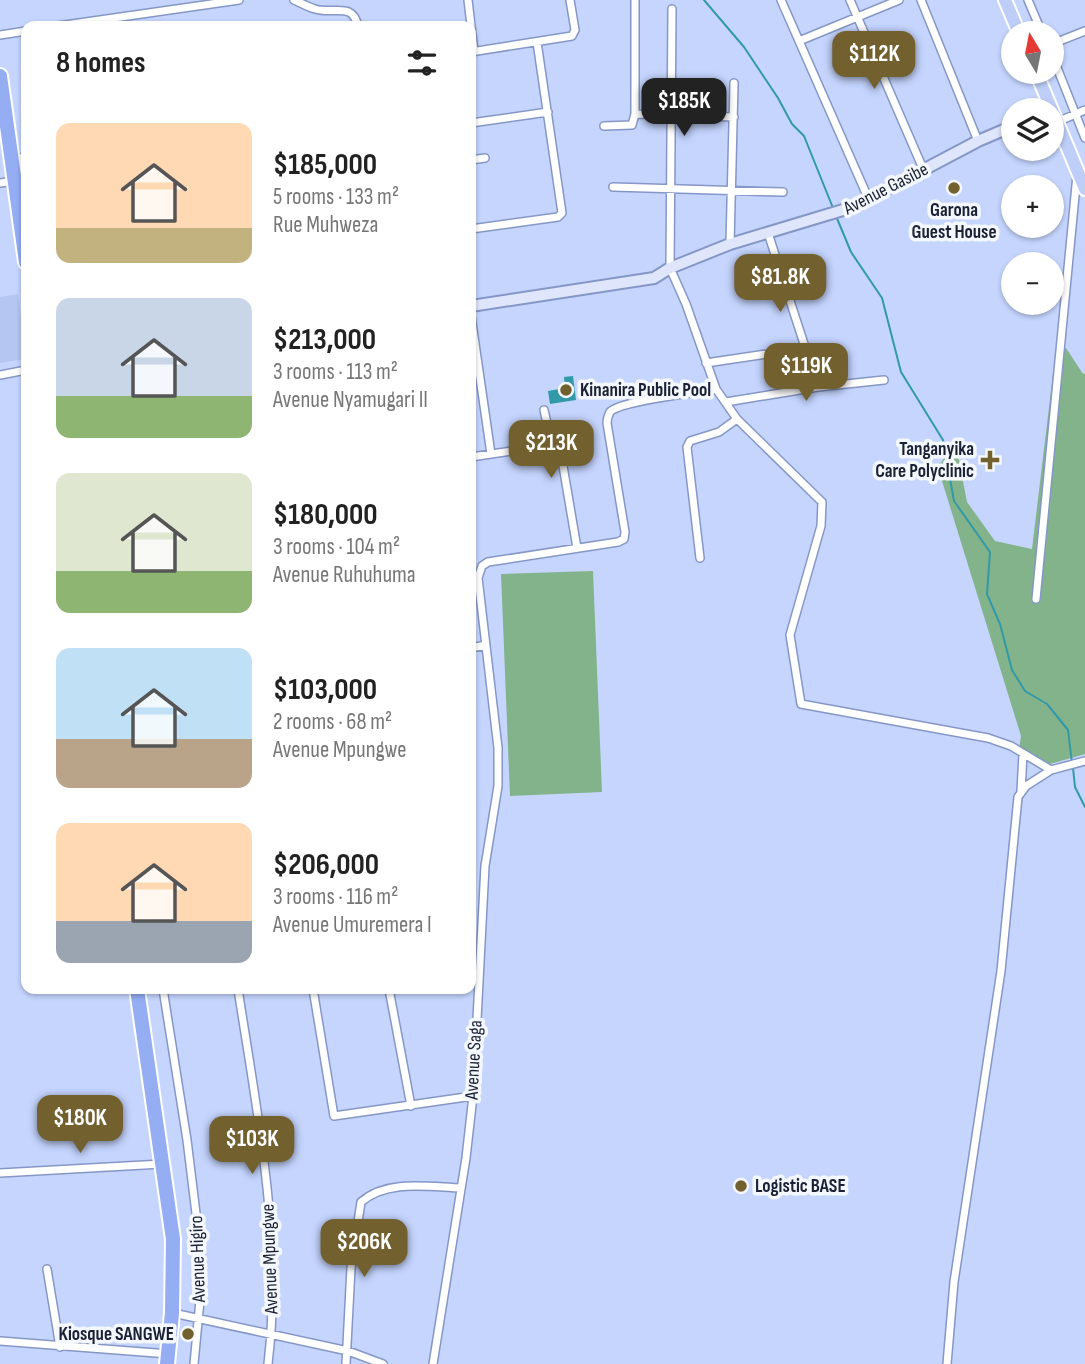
<!DOCTYPE html>
<meta charset="utf-8">
<style>
body{margin:0;font-family:"Sofia Sans Condensed",sans-serif;background:#f6f6f6;color:#222;height:100vh;display:flex;flex-direction:column;font-size:26px;white-space:nowrap}
*{box-sizing:border-box;margin:0}
p{font-size:23px;color:#767676}
.icon{flex:none;width:38px;height:38px;fill:none;stroke:currentColor;stroke-width:2;stroke-linecap:round;stroke-linejoin:round}
.map{position:relative;flex:1;overflow:hidden}
.panel{position:absolute;left:21px;top:21px;width:455px;height:973px;display:flex;flex-direction:column;background:#fff;border-radius:14px;box-shadow:0 2px 5px #0004}
.panel>*{flex:none}
.needle{width:46px;rotate:350deg}
.fabs{position:absolute;left:1001px;top:21px;display:grid;gap:14px}
.fabs a{display:grid;place-items:center;width:63px;height:63px;border-radius:50%;background:#fff;box-shadow:0 2px 5px #0004;font-size:35px}
.price{position:absolute;translate:-50% -60px;padding:0 16px;border-radius:14px;background:#73602f;color:#fff;font-size:23px;line-height:46px;filter:drop-shadow(0 2px 4px #0008)}
.price::after{content:'';position:absolute;left:50%;top:42px;width:21px;height:16px;margin-left:-10px;background:inherit;clip-path:polygon(0 0,100% 0,50% 100%)}
.price.selected{background:#222;color:#fff}
ul{padding:0;list-style:none}
li{display:flex;align-items:center;gap:21px;height:175px;padding:0 35px}
li span{display:grid;place-items:center;flex:none;width:196px;height:140px;border-radius:14px;color:#555}
li>.icon{margin-inline-start:auto}
span .icon{width:84px;height:84px;fill:#fffc;stroke-width:1}
li b{font-size:30px}
h2{display:flex;justify-content:space-between;align-items:center;height:84px;padding:0 35px;font-size:30px}
.map>svg:first-child{display:block}
</style>
<div class="map">
<svg width="1085" height="1364" viewBox="0 0 1085 1364">
<rect width="100%" height="100%" fill="#c5d5fe"/>
<path fill="#b6c6f3" d="M18,294L26,359L0,363V297Z"/>
<path fill="#83b38a" d="M1066,348L1083,374L1085,373V754L1050,764L1019,749L1021,736L938,468L955,440L967,502L995,541L1032,549L1056,349Z
M593,571L602,792L510,796L501,574Z"/>
<path fill="#3299a8" d="M573,376L576,400L550,404L548,391L565,388L564,377Z"/>
<g fill="none" stroke-linecap="round" stroke-linejoin="round">
<path stroke="#3299a8" stroke-width="2" d="M704,0L744,47L778,98L792,124L804,136L833,208
M836,216L851,252L882,298L901,372L943,440L954,501L990,552L987,594L1000,624L1012,670L1025,691L1047,704L1068,730L1072,763
M1073,768L1075,787L1085,807"/>
<g stroke="#8597c7" stroke-width="10">
<path id="street" d="M294,0C301,3 308,7 315,9C334,15 352,1 358,26
M468,0L474,51
M635,0V114L734,117
M781,0L869,200
M850,0L924,171
M921,0L978,141
M1028,0L1042,33
M672,9L670,268L686,304L716,389L737,419L822,502L821,526L790,635L801,704L988,738L1011,746L1051,770L1085,761
M58,26L239,0
M0,35L26,31
M799,41L899,0
M1052,44L1085,31
M471,52L572,36L575,30L570,0
M1052,55L1085,138
M1057,122L1085,110
M471,123L548,112
M604,126L632,125L635,114
M12,159L26,157
M471,160L485,158
M0,183L15,181
M613,187L783,192
M471,229L558,217L562,213L537,42
M768,233L818,387
M730,244L734,83
M471,316L491,454
M706,363L807,348
M0,375L26,370
M726,402L818,387L884,380
M544,410L552,445L559,450L562,460L577,548
M471,457L552,445
M700,558L687,447L690,441L719,432L737,419
M1036,599L1077,175
M471,648L486,645
M1021,791L1023,754
M163,989L187,1140L200,1246L202,1279L194,1364
M238,989C257,1113 283,1238 268,1364
M313,989L334,1116L473,1096
M389,989L411,1106
M0,1173L162,1164
M47,1269L60,1347
M173,1313L348,1351L383,1364
M0,1341L169,1354
M346,1364L351,1268L361,1202C387,1179 429,1187 461,1188
M433,1364L466,1158L473,1096L485,866L498,786V748L478,578L482,566L488,562L618,542L624,539L625,532L607,423C607,420 609,414 610,412C619,401 699,392 716,389
M947,1364L954,1282L1001,971L1018,797L1026,786L1051,770"/>
</g>
<g stroke="#8597c7" stroke-width="14">
<path id="secondary" d="M471,306L654,278L670,268L730,244L853,207L978,141L1013,126"/>
</g>
<g stroke="#fff" stroke-width="16">
<path id="primary" d="M1005,0L1019,33
M1036,72L1085,189"/>
</g>
<g stroke="#fff" stroke-width="18">
<path id="highway" d="M0,76L26,262
M137,989L173,1239L172,1313L167,1364"/>
</g>
<use href="#street" stroke="#fff" stroke-width="7"/>
<use href="#secondary" stroke="#dfe6fb" stroke-width="10"/>
<use href="#primary" stroke="#bfcef8" stroke-width="12"/>
<use href="#highway" stroke="#94adf3" stroke-width="14"/>
</g>
<g fill="#73602f" stroke="#f4f7fc" stroke-width="2.5">
<circle cx="954" cy="188" r="7"/>
<circle cx="566" cy="390" r="7"/>
<path d="M986.5 449.5h7v7h7v7h-7v7h-7v-7h-7v-7h7z"/>
<circle cx="741" cy="1186" r="7"/>
<circle cx="188" cy="1334" r="7"/>
</g>
<g text-anchor="middle" dominant-baseline="central" stroke-width="7" stroke-linejoin="round" paint-order="stroke">
<g font-size="19" fill="#1b2134" stroke="#f4f7fc">
<text transform="translate(886 189) rotate(-27)">Avenue Gasibe</text>
<text transform="translate(474 1060) rotate(-87)">Avenue Saga</text>
<text transform="translate(198 1259) rotate(-92)">Avenue Higiro</text>
<text transform="translate(270 1259) rotate(-92)">Avenue Mpungwe</text>
</g>
<g font-size="19" font-weight="bold" fill="#1b2134" stroke="#f4f7fc" text-anchor="start">
<text x="954" y="210" text-anchor="middle">Garona<tspan x="954" dy="22">Guest House</tspan></text>
<text x="580" y="390">Kinanira Public Pool</text>
<text x="974" y="449" text-anchor="end">Tanganyika<tspan x="974" dy="22">Care Polyclinic</tspan></text>
<text x="755" y="1186">Logistic BASE</text>
<text x="174" y="1334" text-anchor="end">Kiosque SANGWE</text>
</g>
</g>
</svg>
<div class="fabs">
<a><svg class="needle" viewBox="-14 -14 28 28"><path d="M0-13l5 13h-10z" fill="#e53935"/><path d="M0 13l5-13h-10z" fill="#767676"/></svg></a>
<a><svg class="icon" aria-label="layers" viewBox="0 0 24 24"><path d="M12 4l9 5-9 5-9-5zM3 14l9 5 9-5"/></svg></a>
<a>+</a>
<a>−</a>
</div>
<b class="price" style="left:874px;top:91px">$112K</b>
<b class="price selected" style="left:684px;top:138px">$185K</b>
<b class="price" style="left:780px;top:314px">$81.8K</b>
<b class="price" style="left:806px;top:403px">$119K</b>
<b class="price" style="left:551px;top:480px">$213K</b>
<b class="price" style="left:80px;top:1155px">$180K</b>
<b class="price" style="left:252px;top:1176px">$103K</b>
<b class="price" style="left:364px;top:1279px">$206K</b>
<section class="panel">
<h2>8 homes<svg class="icon" aria-label="filters" viewBox="0 0 24 24"><path d="M4 7h16M4 17h16"/><circle cx="9" cy="7" r="2"/><circle cx="15" cy="17" r="2"/></svg></h2>
<ul>
<li><span style="background:linear-gradient(#ffd9b3 75%,#c2b280 0)"><svg class="icon" aria-label="home" viewBox="0 0 24 24"><path d="M3 11l9-7 9 7M6 9v11h12V9"/></svg></span><div><b>$185,000</b><p>5 rooms · 133 m²</p><p>Rue Muhweza</p></div></li>
<li><span style="background:linear-gradient(#c9d6e8 70%,#8fb573 0)"><svg class="icon" aria-label="home" viewBox="0 0 24 24"><path d="M3 11l9-7 9 7M6 9v11h12V9"/></svg></span><div><b>$213,000</b><p>3 rooms · 113 m²</p><p>Avenue Nyamugari II</p></div></li>
<li><span style="background:linear-gradient(#dfe7d0 70%,#8fb573 0)"><svg class="icon" aria-label="home" viewBox="0 0 24 24"><path d="M3 11l9-7 9 7M6 9v11h12V9"/></svg></span><div><b>$180,000</b><p>3 rooms · 104 m²</p><p>Avenue Ruhuhuma</p></div></li>
<li><span style="background:linear-gradient(#bfe0f5 65%,#b9a48a 0)"><svg class="icon" aria-label="home" viewBox="0 0 24 24"><path d="M3 11l9-7 9 7M6 9v11h12V9"/></svg></span><div><b>$103,000</b><p>2 rooms · 68 m²</p><p>Avenue Mpungwe</p></div></li>
<li><span style="background:linear-gradient(#ffd9b3 70%,#9aa5b1 0)"><svg class="icon" aria-label="home" viewBox="0 0 24 24"><path d="M3 11l9-7 9 7M6 9v11h12V9"/></svg></span><div><b>$206,000</b><p>3 rooms · 116 m²</p><p>Avenue Umuremera I</p></div></li>
</ul>
</section>
</div>
